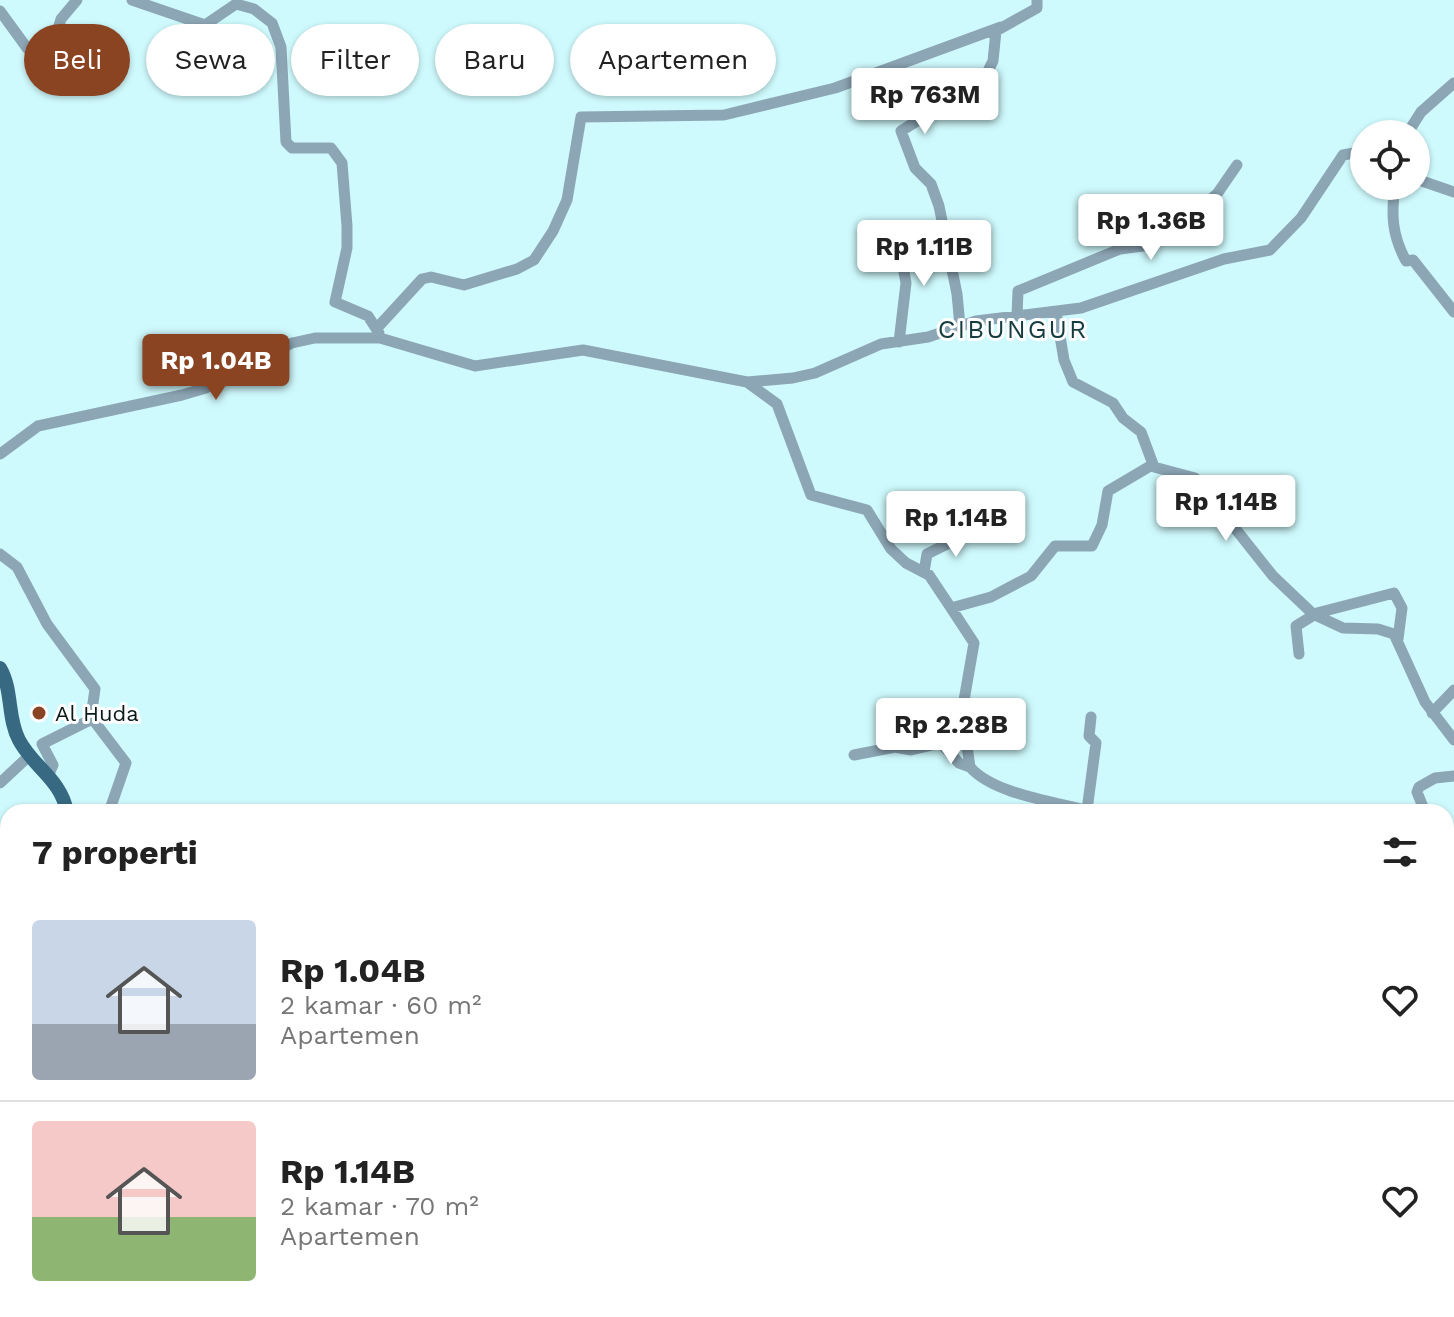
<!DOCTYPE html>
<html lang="id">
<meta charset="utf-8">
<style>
body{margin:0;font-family:"Work Sans",sans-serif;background:#f2f2f2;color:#222;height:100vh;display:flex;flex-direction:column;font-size:30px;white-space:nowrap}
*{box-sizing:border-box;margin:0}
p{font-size:26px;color:#767676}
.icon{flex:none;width:44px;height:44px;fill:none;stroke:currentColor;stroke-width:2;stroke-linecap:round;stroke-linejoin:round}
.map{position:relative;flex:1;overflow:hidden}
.details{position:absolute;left:0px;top:804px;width:1454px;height:514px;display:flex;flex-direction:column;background:#fff;border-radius:24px 24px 0 0;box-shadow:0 2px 6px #0004}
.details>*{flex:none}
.top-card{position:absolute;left:24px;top:24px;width:800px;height:72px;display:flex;gap:16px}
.controls{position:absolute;left:1350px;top:120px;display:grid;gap:16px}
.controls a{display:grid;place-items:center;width:80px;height:80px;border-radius:50%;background:#fff;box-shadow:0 2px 6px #0004;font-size:40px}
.price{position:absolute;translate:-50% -68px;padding:0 18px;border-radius:8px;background:#fff;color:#222;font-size:26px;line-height:52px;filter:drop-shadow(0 2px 4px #0008)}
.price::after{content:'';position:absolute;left:50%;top:48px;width:24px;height:18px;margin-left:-12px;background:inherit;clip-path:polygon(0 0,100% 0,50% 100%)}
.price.selected{background:#8b4422;color:#fff}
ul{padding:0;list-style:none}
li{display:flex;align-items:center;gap:24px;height:200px;padding:0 32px}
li+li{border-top:2px solid #e0e0e0}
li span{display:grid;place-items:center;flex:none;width:224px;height:160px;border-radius:8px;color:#555}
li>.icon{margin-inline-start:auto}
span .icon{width:96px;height:96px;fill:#fffc;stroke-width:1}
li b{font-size:34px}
h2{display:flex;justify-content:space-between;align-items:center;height:96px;padding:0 32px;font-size:34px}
.chip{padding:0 28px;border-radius:36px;background:#fff;box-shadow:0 2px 6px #0004;font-size:28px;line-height:72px}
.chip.selected{background:#8b4422;color:#fff}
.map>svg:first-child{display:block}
</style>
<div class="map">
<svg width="1454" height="1317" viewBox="0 0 1454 1317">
<rect width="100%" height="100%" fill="#cffafd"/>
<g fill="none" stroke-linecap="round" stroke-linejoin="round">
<path stroke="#8da6b5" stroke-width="11" d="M132,0L205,25L236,4L254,9L272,23L281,47L286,142L292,148H331L342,163L347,226V248L335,302L368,316L379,333
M0,11L27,48L43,56L51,52L61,19L77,0
M1407,134L1421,112L1454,83
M1416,179L1454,192
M1395,186C1391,215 1392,235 1406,261L1413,260L1454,312
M897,233L906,283L899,342
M1056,312L1064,360L1073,382L1113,403L1123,418L1141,432L1154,467L1195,478L1273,576L1313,614L1343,628L1378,629L1394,634L1425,702L1454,740
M1017,315L1018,291L1120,249L1143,246L1178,227L1217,194L1237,165
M960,326L957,294L939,206L931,184L915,168L901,131L984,79L993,61L996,31L1037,8V0
M378,327L422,279L431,277L464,285L517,269L534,260L553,231L567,200L581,117L724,115L835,88L1001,27
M747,382L777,404L811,495L867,510L891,549L906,563L929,575L951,608L991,597L1031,576L1055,546H1092L1102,525L1108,491L1152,465
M0,454L38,426L182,395L206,388L292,343L315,338H380L475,366L583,350L747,382L793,378L815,373L881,344L928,337L976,321L1081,308L1224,259L1270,250L1301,218L1343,155L1354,153L1364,157
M0,554L17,567L47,624L95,689L91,717L126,763L109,812
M924,572L927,554L969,533
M951,608L974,643L962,712L970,767C994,795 1059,802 1093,812
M1313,614L1394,593L1402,608L1398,639
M1299,654L1296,626L1314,615
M1432,713L1454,690
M854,755L895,747L911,750L941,743L959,763L970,767
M49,774L53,765L42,744L92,719
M0,783L30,755
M1423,807L1417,792L1419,787L1435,778L1454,776
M1087,810L1096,743L1089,736L1091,717
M1446,844L1454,841
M1,964L8,966
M0,1124H8
M0,1281L8,1265
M30,1310L37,1317
M224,1310L230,1317"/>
<path stroke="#376982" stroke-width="14" d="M0,668C13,690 7,718 19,740C33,767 61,779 67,812
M576,1310L593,1317"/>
</g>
<circle fill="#8b4422" stroke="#fdfdfd" stroke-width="3" cx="39" cy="713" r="8"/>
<g text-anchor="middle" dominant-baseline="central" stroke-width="6" stroke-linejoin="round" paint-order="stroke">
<g font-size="22" fill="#09191a" stroke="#fdfdfd" text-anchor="start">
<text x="55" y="713">Al Huda</text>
</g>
<g font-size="26" letter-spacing="2" fill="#153d40" stroke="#fdfdfd">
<text x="1013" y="329">CIBUNGUR</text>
</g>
</g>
</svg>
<div class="controls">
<a><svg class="icon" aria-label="locate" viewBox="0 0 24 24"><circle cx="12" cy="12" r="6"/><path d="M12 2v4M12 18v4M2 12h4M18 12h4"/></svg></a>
</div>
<b class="price" style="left:925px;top:136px">Rp 763M</b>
<b class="price" style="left:1151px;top:262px">Rp 1.36B</b>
<b class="price" style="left:924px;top:288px">Rp 1.11B</b>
<b class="price selected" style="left:216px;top:402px">Rp 1.04B</b>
<b class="price" style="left:1226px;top:543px">Rp 1.14B</b>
<b class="price" style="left:956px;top:559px">Rp 1.14B</b>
<b class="price" style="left:951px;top:766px">Rp 2.28B</b>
<div class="top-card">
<a class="chip selected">Beli</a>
<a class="chip">Sewa</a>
<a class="chip">Filter</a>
<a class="chip">Baru</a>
<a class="chip">Apartemen</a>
</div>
<section class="details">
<h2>7 properti<svg class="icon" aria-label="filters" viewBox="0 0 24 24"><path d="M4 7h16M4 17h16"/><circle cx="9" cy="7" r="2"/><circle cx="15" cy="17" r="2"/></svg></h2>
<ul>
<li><span style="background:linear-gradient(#c9d6e8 65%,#9aa5b1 0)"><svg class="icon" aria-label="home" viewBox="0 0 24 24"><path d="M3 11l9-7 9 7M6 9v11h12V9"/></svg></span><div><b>Rp 1.04B</b><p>2 kamar · 60 m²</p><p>Apartemen</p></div><svg class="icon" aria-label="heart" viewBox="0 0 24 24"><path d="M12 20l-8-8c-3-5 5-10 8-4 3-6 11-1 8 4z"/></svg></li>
<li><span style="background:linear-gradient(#f6c9c9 60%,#8fb573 0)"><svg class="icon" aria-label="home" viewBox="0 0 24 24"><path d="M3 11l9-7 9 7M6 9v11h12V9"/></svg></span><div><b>Rp 1.14B</b><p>2 kamar · 70 m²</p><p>Apartemen</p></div><svg class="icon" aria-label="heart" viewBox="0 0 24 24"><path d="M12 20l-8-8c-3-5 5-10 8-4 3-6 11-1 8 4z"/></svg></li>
</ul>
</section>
</div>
